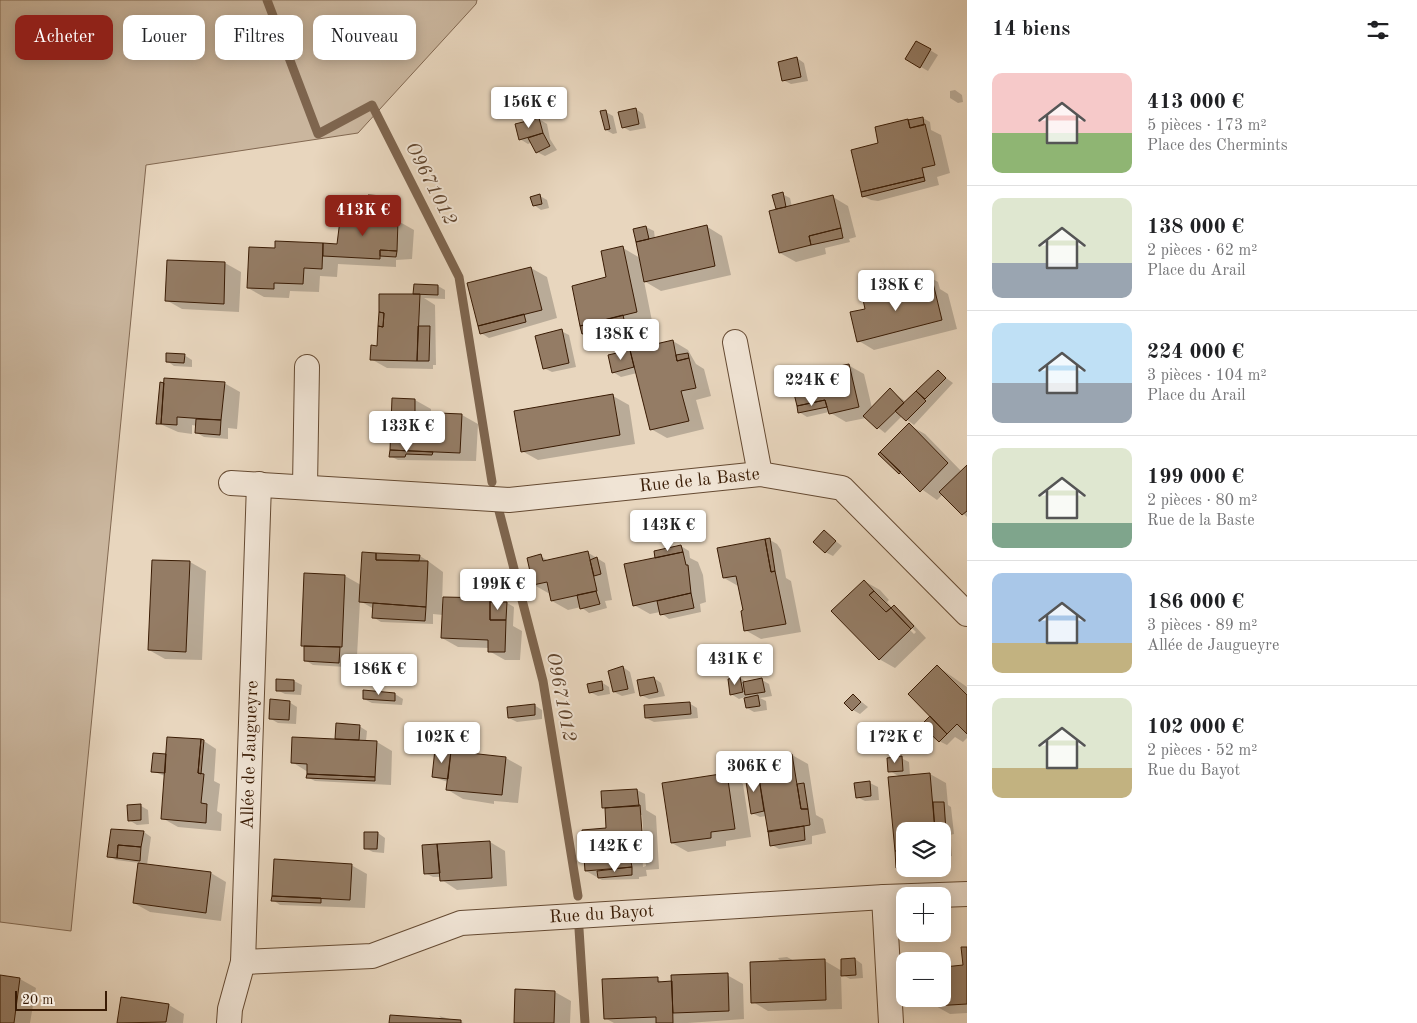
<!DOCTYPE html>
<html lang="fr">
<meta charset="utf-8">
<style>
body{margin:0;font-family:"Old Standard TT",serif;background:#f2f2f2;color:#202124;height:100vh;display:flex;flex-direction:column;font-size:19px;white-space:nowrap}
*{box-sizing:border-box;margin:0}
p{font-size:16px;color:#757577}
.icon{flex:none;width:28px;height:28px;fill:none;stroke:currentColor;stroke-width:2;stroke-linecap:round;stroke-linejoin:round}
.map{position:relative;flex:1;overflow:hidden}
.details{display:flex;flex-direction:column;background:#fff;width:450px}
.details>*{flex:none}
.top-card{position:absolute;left:15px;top:15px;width:475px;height:45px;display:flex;gap:10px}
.controls{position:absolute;left:896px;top:822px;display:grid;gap:10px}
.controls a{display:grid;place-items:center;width:55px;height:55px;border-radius:10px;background:#fff;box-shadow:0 2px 12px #0003;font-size:25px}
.scale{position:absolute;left:15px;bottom:12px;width:92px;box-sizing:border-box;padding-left:5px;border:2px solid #391b04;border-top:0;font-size:14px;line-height:18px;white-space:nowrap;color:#391b04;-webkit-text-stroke:4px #f0e4d5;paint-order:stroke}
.price{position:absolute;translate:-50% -42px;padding:0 11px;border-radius:5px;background:#fff;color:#222;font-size:16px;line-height:32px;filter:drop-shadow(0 1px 2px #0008)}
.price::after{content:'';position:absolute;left:50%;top:30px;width:15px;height:11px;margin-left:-8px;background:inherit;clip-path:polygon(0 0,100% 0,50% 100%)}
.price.on{background:#8f2418;color:#fff}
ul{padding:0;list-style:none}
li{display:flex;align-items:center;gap:15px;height:125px;padding:0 25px}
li+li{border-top:1px solid #e0e0e0}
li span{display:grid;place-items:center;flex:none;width:140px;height:100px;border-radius:10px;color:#555}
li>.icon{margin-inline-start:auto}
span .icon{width:60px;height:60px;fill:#fffc;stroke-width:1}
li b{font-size:21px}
h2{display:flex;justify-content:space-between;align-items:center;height:60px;padding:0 25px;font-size:21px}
.chip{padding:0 18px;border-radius:10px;background:#fff;box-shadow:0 2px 12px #0003;font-size:18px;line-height:45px}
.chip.on{background:#8f2418;color:#fff}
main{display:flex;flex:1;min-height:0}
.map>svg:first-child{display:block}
</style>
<main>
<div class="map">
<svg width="967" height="1023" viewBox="0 0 967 1023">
<rect width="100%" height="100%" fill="#e8d6be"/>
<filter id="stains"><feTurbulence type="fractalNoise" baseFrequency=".004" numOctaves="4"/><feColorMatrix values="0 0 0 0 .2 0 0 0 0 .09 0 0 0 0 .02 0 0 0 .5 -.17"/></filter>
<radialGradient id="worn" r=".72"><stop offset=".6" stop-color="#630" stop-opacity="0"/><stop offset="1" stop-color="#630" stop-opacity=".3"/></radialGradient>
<path fill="#cab69e" stroke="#826851" d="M0,0H477L476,4L358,133L146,165L71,931L0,922Z"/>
<path fill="#0003" fill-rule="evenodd" d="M917,42L938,55L928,71L907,59Z
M797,58L804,63L808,81L791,84L783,80Z
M955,90L962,95L963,102L958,103L950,98V91Z
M636,109L643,114L646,128L630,131L623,127Z
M606,112L613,116L617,133L613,134L606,130Z
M923,118L930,122L931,130L941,135L950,173L937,177L939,185L878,201L871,200L863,196L880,144Z
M539,119L547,124L550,139L557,150L545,156L537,152L532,142L528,144L520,139Z
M782,194L790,198L792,207L833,197L848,206L856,237L849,239L850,242L825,248L826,254L796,262L780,253V210L777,209Z
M540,196L547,200L549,208L541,210L534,205Z
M384,197L391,202L390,221H398L414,230L412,259L396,260V267L338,264L337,277L320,276L319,292L290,291L289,298L264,297L248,288L276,250V242L338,245L373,215Z
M706,226L722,236L731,275L661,291L644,281L652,321L632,326V328L591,338L583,333L623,248L640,258L646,227L654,231L655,239Z
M225,263L241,272L239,312L182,309L166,300Z
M531,268L547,277L557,318L489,338L481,333Z
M931,278L938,282L940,289L948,294L957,329L874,350L859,341Z
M438,286L445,290V299L424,298L435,305L436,365H433V369L387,368L371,359L414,296Z
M561,331L569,335L576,367L552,372L544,368Z
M673,341L688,350L696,364L704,369L711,396L696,400L704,429L667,438L651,429L637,373L621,377L613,372L609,356Z
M184,355L192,360V367L174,366L167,361Z
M848,365L864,374L872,408L890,390L906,402L938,372L953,383L914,425L902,416L885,433L866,418L846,422L829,412L807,417L799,412Z
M224,383L240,392L237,429L228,428V439L204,437L197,433V426L192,425V434L178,432L158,423L165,384Z
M613,396L629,405L635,444L538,460L522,451Z
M393,399L415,400L431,409V414L462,415L478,424L476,461L398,460L390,456Z
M909,425L925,434L962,472L967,467V517L943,494L937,500L899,473Z
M824,532L842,546L833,556L825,552Z
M770,540L777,544L781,550L786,578L791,581L801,632L761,639L745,630L740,587L724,578Z
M681,546L689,551L690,558L698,562L703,575L706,602L700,604L701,612L669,619L660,612L650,614L634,605L656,559Z
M587,552L605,563L612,600L605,601L607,608L589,613L581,607L568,610L552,601L550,594L534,585L540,556L549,561Z
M363,554L420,556L428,561L443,572L442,604L490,600L496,603H507L514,607L513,626L522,631L520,660H505L489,651L490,648L458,647L442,638L443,615L433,614V624L381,622L373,617L374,609L360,601L357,656L347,655L346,667L313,665L305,660L306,647L302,645L345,576L361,585Z
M190,562L206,571L202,660L165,659L149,650Z
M864,581L880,590L889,600L887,602L893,608L901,611L926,638L895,668L879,659ZM903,619L916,632L914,634L901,621Z
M937,666L967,687V738L963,742L955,737L947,745L939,741L930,718Z
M623,667L630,672L635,693L622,696L614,692Z
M654,678L661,683L665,696L649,699L641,695Z
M740,678L747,682L762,680L769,684L772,696L760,698L766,701L767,710L754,712L747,708L745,697L739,699L731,694Z
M277,681H294L302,685L301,695L285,694L277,690Z
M601,682L609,687L610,694L598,696L590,692Z
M364,692L395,694L403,699L402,705L372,703L364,699Z
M853,695L868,707L860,714L853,710Z
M289,702L297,707L296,724L278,723L271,719Z
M689,703L697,708L698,718L654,722L646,718Z
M534,705L542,710V719L517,722L509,718Z
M359,726L367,731L366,741L377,742L392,751L391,785L315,781L307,777L308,772L292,762L341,740L337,738Z
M204,741L216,749L214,781L220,784L217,811L222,814L221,831L178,827L162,818L165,776L152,771L167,755Z
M792,755L808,764L816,815L823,819L826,833L812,836V844L779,849L772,845L766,816L760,817L752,813L746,776L759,774L757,761Z
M506,758L522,767L518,803L494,801V804L463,799L448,790V782L433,777Z
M901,758L909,762L910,776L930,774L946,783L948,805L951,807L954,834L950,835L952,856L944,857L945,869L905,872L897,867L900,777L890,771ZM934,830L942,831V869H905V831Z
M727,774L743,784L751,837L726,841V846L688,852L672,843Z
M870,783L878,787L879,800L865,801L857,797Z
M637,790L645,794L646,810L656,816L659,869L646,870L647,876L639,877V879L602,880L586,871L607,829L606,809L603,807ZM640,815H642L646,866L643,867Z
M141,806L148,810L149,824L137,825L129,820Z
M144,832L151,837L147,865L211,873L226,882L221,921L150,912L134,903L140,863L116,860L109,856Z
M378,833L385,838L384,853L373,852L365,848Z
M490,842L505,851L507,886L457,890L442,880L441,877H433L425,873Z
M351,865L367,874L365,908L280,905L273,900Z
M967,948V1013L950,1014L934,1005V999H942L943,962L953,968L964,966Z
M787,957L796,962L825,961L842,971L855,959L862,964L863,978L850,979L841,974L842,1009L768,1011L753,1002L781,962L778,958Z
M727,975L743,984L744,1019L688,1023H614L605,1018L657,979L664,983Z
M0,976L20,979L36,988L30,1023H0Z
M555,992L571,1001L570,1023H515Z
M122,998L169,1005L184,1014L183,1023H119Z
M439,1016L464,1023H390L443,1020Z"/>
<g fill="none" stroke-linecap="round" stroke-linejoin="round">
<path stroke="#7e654e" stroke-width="9" d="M267,0L318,134L372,105L459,277L492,482
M498,507L543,681L578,896
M579,929L585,1023"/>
</g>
<path fill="#947c65" stroke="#391b04" d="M916,41L931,49L920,68L905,59Z
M797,57L801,77L782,81L778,62Z
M636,108L639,124L622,128L618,112Z
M606,110L610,129L605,130L600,111Z
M923,117L924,125L910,128L908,120Z
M539,118L543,133L519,140L515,124Z
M908,119L910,128L925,124L935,165L922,168L924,177L861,192L851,150L878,143L875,127Z
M543,133L550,146L536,153L528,138Z
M924,177L925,181L862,197L861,192Z
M783,192L786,207L776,209L772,195Z
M540,194L542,204L533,206L530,197Z
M368,195L384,196L383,215L367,214Z
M833,195L841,228L809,236L811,245L779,253L769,211Z
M341,212L383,215L382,219L398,220L397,251L380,250V259L323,256V243L337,244Z
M707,225L715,266L644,282L636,242Z
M646,226L649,239L636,242L633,229Z
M841,228L843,238L811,245L809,236Z
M275,241L323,243L322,269L304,268L303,284L274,283V289L247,288L249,247L275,248Z
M623,246L637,312L580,326L572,286L606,277L601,251Z
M380,250L397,251L396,257L380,256Z
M167,260L225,262L224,304L165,301Z
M531,267L542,310L478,326L467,283Z
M931,276L933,283L882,297L880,290Z
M933,283L942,320L857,342L850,312L865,309L862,295L880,290L882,297Z
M414,284L438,285V295L413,294Z
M379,294H420L417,361L370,360L371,345L377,346L378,326L383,327L384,313L379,312Z
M379,312L384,313L383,327L378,326Z
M524,314L526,322L480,334L478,326Z
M623,315L625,324L582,334L580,326Z
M418,326H430L429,361H417Z
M562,329L569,363L543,369L535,336Z
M673,340L677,361L689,358L696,388L681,391L689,421L650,430L630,350Z
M630,350L634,367L612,373L608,355Z
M166,353L185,354L184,363L166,362Z
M688,353L689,358L677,361L676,355Z
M849,364L859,407L829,414L825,400L797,406L790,377Z
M938,370L946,378L925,399L916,391Z
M164,378L225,382L221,420L177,417V425L161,424Z
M160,382L164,383L161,424H156Z
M890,388L904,403L877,429L863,416Z
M916,391L926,401L906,421L895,411Z
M613,394L620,435L521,452L514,411Z
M392,398L415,399V412L462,414L460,453L390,450Z
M825,400L827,407L798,413L797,406Z
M196,419L221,420L220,435L195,433Z
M909,423L948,463L920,492L880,452Z
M390,450L433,452L432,455L406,454L405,457H389Z
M880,452L901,472L899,474L878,454Z
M967,465V511L962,515L939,492Z
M824,530L836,541L825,553L813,542Z
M770,538L775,571L771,572L765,539Z
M765,539L771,572L775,571L786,624L744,631L741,611L743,610L736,576L723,578L717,548Z
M681,545L683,552L655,558L654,551Z
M588,551L597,591L551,601L547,582L533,585L527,558L541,554L543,561Z
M362,552L376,553V560L428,561L426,607L359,602Z
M683,552L686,565H688L691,593L633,606L624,564Z
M376,553L420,555L419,561L376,560Z
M597,557L601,574L594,576L590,560Z
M152,560L190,561L186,652L148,650Z
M304,573L345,575L342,647L301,646Z
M864,580L874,591L869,595L886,612L891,608L911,629L879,660L831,611Z
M596,591L600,604L580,609L577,595Z
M874,591L891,608L886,612L869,595Z
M691,593L694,608L660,615L657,601Z
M443,597L490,598V620H506L505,652H488V640L441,638Z
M490,602H507L506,620H490Z
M373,603L426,607L425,621L372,618Z
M894,605L914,626L911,629L891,608Z
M304,646L340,647L339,663L304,661Z
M937,665L967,695V734L957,724L947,734L908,694Z
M623,666L628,689L613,692L608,671Z
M654,677L658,692L640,696L637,680Z
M740,677L743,692L730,695L728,679Z
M762,678L765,692L745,695L743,682Z
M276,679L294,680V691H276Z
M602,681L603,690L589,693L587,684Z
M363,690L395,693V701L363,699Z
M853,694L861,702L852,711L844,703Z
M758,695L760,706L746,708L744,698Z
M270,699L290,701L289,720L269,719Z
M690,702L691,714L645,718L644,705Z
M535,704V715L508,718L507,707Z
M930,716L947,734L939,742L921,725Z
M336,723L360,725L359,740L335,739Z
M167,737L201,739L198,773L204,774L201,803L207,804L206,823L161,819Z
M292,737L377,741L375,777L307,774V764L291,763Z
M201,739L204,740L201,774L198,773Z
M435,749L451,751L448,779L432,777Z
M451,751L506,757L502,795L446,790Z
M153,753L166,754L165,773L151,772Z
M792,754L801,809H808L810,825L768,832L756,760Z
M902,756L903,771L888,772L887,758Z
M758,772L764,811L751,814L745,775Z
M727,773L735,829L711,832V838L671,843L662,783Z
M930,773L935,831H905V850L895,851L888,777Z
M307,774L375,777V781L306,778Z
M870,781L871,796L856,798L854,783Z
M804,783L808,809H801L797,784Z
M637,789L639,806L602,808L601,791Z
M933,802H944L946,831H935Z
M141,804V820L128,821L127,805Z
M640,805L644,860L631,862L632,867L585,871L582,830L606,828L605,808Z
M804,826L805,840L770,846L768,831Z
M111,829L144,831L141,847L118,845L117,858L107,857Z
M364,832H378L377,849H364Z
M490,841L492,878L440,881L437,844Z
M437,844L440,873L424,874L422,845Z
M118,845L141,847L140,861L117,858Z
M905,850V868H896L895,851Z
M274,859L352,864L350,900L272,896Z
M138,863L211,872L206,913L133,903Z
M632,867V875L598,878L597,871Z
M272,896L321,898V903L271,901Z
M961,947H967V1004L933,1006L932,999H942V961H939H943L944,967L963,965Z
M855,958L856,975L841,976V959Z
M825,959L826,1000L751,1003L750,962Z
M728,973L729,1011L673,1013L671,975Z
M0,975L20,978L14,1023H0Z
M658,977V982L672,981L673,1023H656V1017L604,1019L602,979Z
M515,989L555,991L554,1023H514Z
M121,997L169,1004L166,1022L117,1023Z
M390,1015L461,1020V1023H389Z"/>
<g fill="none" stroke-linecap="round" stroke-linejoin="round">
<g stroke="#654a32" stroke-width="26">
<g id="street">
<path d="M735,342L760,474"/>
<path id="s1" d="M231,483L509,500L760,474L842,488L967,614"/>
<path d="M305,486L307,367"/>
<path d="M884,897L891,1023"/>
<path id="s2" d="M243,962L372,956L461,923L884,897L967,894"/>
<path id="s3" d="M229,1023L230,1009L243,962L259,484"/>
</g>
</g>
<use href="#street" stroke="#f0e4d5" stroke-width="24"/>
</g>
<g text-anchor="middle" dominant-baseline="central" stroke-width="4" stroke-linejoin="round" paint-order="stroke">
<g font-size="18" fill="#391b04" stroke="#f0e4d5">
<text stroke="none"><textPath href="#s1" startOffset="470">Rue de la Baste</textPath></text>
<text stroke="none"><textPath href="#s3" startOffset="270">Allée de Jaugueyre</textPath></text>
<text stroke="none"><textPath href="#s2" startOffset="365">Rue du Bayot</textPath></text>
</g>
<g font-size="19" font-style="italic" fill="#61462f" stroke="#f0e4d5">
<text transform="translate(430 184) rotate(63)">O9671012</text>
<text transform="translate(560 697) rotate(79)">O9671012</text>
</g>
</g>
<rect width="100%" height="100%" filter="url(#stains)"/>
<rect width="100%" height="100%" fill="url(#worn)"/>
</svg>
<div class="controls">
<a><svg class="icon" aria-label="layers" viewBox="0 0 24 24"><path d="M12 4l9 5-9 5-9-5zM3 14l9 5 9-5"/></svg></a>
<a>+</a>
<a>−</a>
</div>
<div class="scale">20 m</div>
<b class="price" style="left:529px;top:129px">156K €</b>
<b class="price on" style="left:363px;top:237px">413K €</b>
<b class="price" style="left:896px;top:312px">138K €</b>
<b class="price" style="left:621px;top:361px">138K €</b>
<b class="price" style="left:812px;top:407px">224K €</b>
<b class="price" style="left:407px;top:453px">133K €</b>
<b class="price" style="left:668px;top:552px">143K €</b>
<b class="price" style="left:498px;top:611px">199K €</b>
<b class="price" style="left:735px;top:686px">431K €</b>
<b class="price" style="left:379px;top:696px">186K €</b>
<b class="price" style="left:442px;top:764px">102K €</b>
<b class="price" style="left:895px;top:764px">172K €</b>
<b class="price" style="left:754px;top:793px">306K €</b>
<b class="price" style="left:615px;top:873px">142K €</b>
<div class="top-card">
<a class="chip on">Acheter</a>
<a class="chip">Louer</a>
<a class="chip">Filtres</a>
<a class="chip">Nouveau</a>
</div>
</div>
<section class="details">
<h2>14 biens<svg class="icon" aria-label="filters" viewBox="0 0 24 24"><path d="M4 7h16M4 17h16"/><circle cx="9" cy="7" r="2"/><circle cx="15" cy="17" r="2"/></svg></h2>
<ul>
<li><span style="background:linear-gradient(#f6c9c9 60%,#8fb573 0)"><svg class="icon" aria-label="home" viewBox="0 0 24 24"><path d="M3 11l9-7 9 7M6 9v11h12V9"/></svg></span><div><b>413 000 €</b><p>5 pièces · 173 m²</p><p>Place des Chermints</p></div></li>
<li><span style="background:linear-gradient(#dfe7d0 65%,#9aa5b1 0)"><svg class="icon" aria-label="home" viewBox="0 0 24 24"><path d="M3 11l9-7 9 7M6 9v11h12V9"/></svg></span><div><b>138 000 €</b><p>2 pièces · 62 m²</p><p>Place du Arail</p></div></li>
<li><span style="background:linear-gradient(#bfe0f5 60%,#9aa5b1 0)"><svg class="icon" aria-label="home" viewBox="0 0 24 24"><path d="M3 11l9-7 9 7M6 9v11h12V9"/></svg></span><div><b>224 000 €</b><p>3 pièces · 104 m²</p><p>Place du Arail</p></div></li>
<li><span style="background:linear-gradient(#dfe7d0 75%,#7fa58c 0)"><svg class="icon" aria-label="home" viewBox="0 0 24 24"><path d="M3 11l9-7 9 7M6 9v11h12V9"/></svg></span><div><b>199 000 €</b><p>2 pièces · 80 m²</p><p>Rue de la Baste</p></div></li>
<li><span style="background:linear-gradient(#a9c7e8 70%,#c2b280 0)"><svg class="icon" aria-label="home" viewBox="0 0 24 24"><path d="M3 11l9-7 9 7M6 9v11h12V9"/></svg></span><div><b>186 000 €</b><p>3 pièces · 89 m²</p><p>Allée de Jaugueyre</p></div></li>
<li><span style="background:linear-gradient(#dfe7d0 70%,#c2b280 0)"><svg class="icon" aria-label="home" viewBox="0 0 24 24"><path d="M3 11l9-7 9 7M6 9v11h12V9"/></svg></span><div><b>102 000 €</b><p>2 pièces · 52 m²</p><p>Rue du Bayot</p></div></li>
</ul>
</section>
</main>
